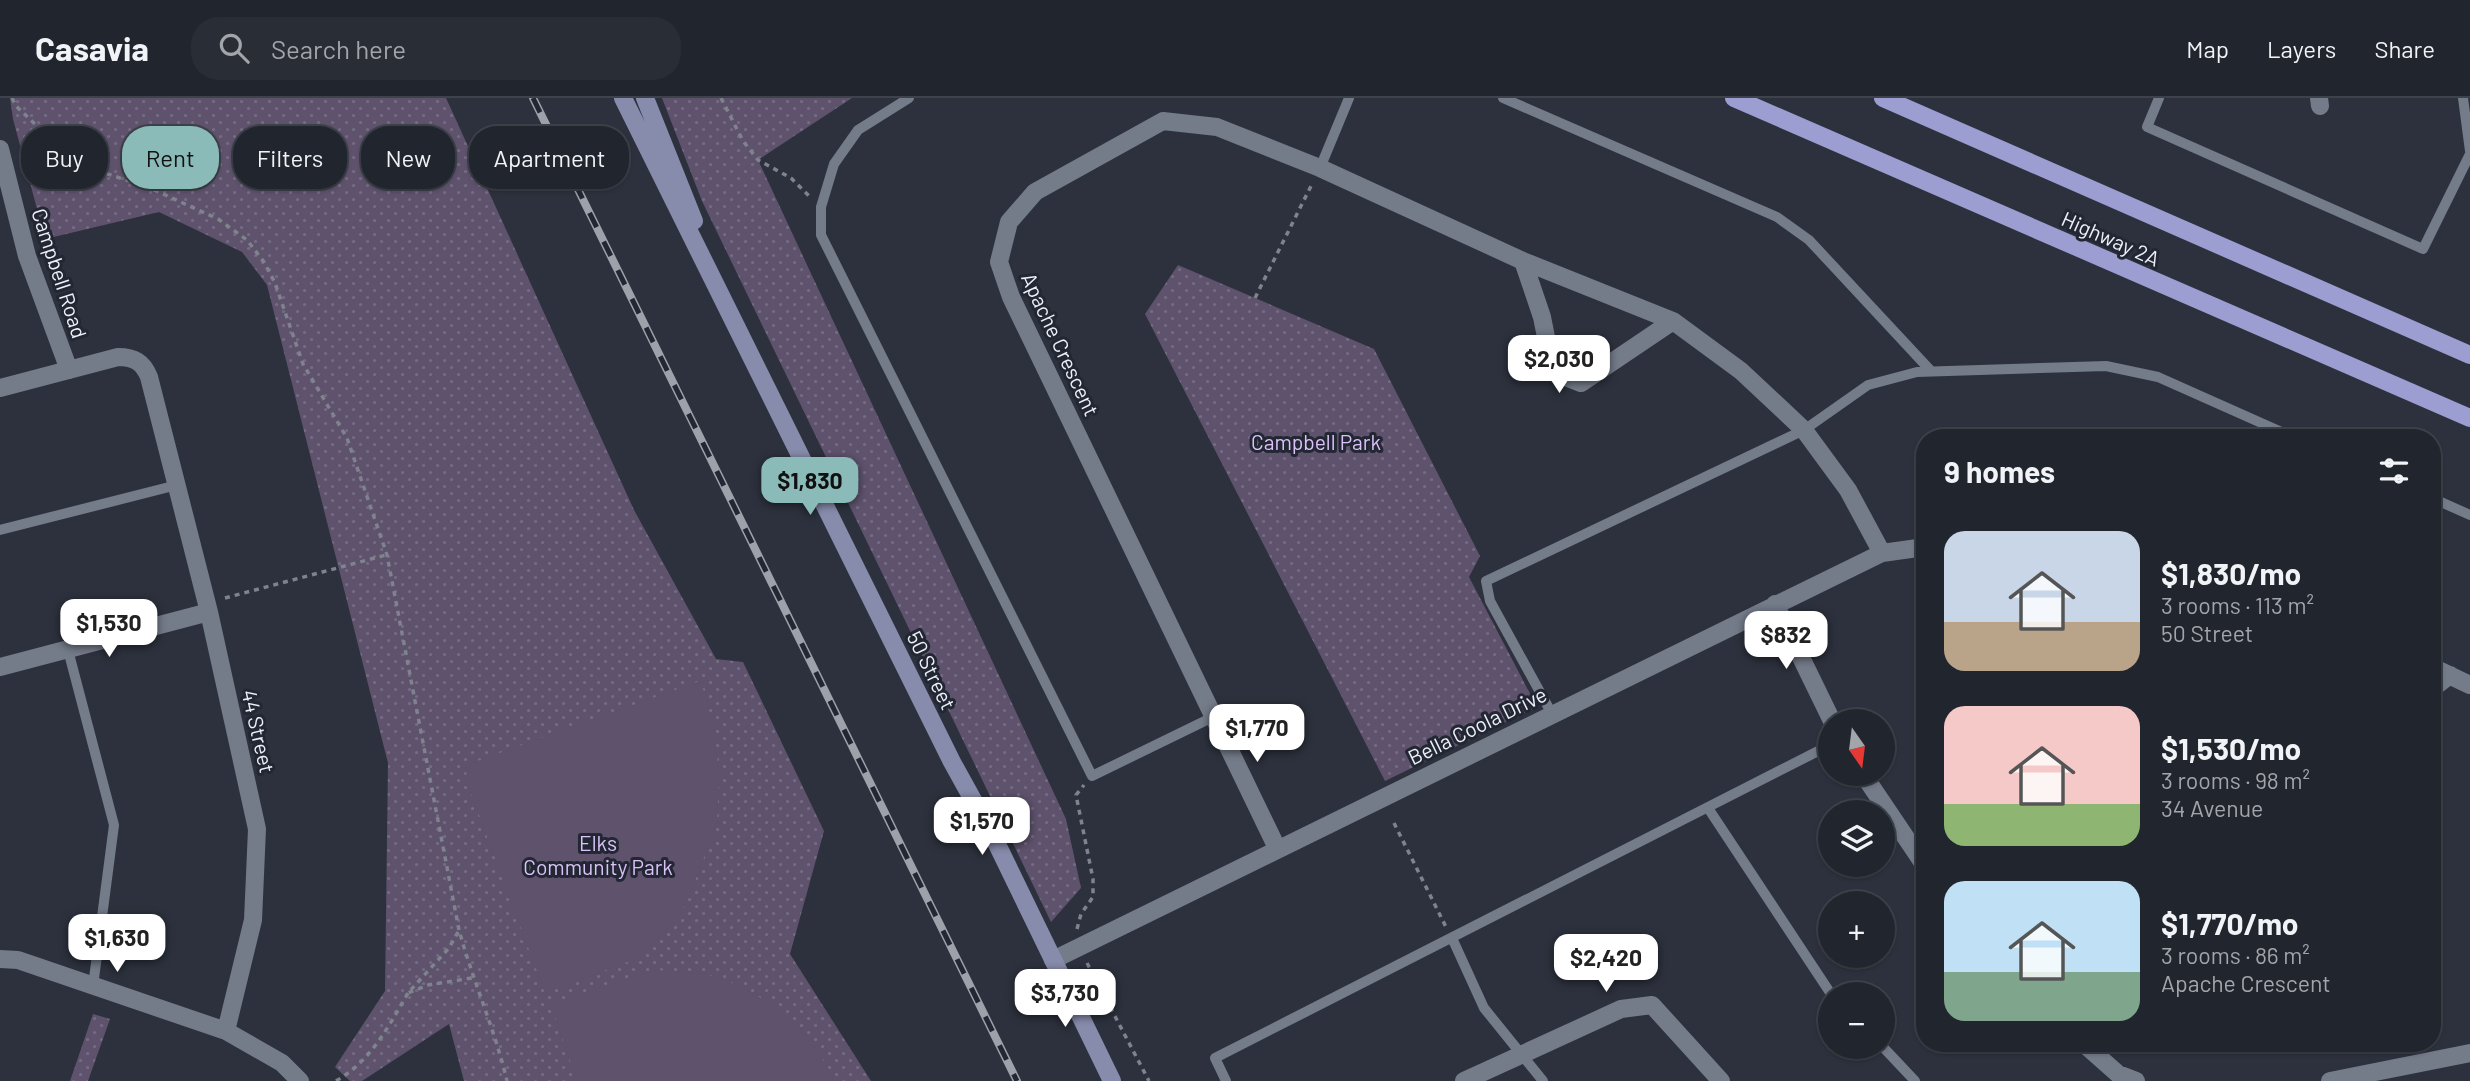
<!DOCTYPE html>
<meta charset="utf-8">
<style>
body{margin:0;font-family:Barlow,sans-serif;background:#292d36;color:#f1f3f6;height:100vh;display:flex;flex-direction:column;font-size:26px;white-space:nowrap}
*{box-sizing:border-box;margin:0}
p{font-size:23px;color:#a2a5aa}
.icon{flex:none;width:38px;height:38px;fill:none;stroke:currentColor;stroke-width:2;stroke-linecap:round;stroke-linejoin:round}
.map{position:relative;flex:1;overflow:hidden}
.side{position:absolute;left:1916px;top:331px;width:525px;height:623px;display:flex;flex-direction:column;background:#21252e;border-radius:28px;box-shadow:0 2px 5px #0004,0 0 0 2px #3e424a}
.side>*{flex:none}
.banner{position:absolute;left:21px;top:28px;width:665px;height:63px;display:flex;gap:14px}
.needle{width:46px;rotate:166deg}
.fabs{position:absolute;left:1818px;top:611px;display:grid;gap:14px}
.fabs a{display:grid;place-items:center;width:77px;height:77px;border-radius:50%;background:#21252e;box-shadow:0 2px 5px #0004,0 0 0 2px #3e424a;font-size:35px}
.price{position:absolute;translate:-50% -60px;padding:0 16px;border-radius:14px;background:#fff;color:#222;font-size:23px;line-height:46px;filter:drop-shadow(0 2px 4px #0008)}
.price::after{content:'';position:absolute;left:50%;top:42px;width:21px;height:16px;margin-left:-10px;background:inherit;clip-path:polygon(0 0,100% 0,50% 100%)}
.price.selected{background:#8bbbb9;color:#111}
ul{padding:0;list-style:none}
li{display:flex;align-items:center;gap:21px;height:175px;padding:0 28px}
li span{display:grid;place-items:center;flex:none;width:196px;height:140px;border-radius:21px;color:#555}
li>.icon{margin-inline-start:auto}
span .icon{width:84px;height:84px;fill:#fffc;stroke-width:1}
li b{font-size:30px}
h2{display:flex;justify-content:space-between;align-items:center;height:84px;padding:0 28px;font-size:30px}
.tag{padding:0 24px;border-radius:28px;background:#21252e;box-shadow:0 2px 5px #0004,0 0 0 2px #3e424a;font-size:24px;line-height:63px}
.tag.selected{background:#8bbbb9;color:#111}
header{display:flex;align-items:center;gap:42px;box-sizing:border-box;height:98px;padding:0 35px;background:#21252e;border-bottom:2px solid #3e424a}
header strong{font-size:33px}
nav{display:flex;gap:38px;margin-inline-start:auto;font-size:24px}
.search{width:490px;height:63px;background:#292d36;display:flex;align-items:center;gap:18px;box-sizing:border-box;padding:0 24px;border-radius:28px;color:#a2a5aa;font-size:26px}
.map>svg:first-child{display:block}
</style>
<header>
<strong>Casavia</strong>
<div class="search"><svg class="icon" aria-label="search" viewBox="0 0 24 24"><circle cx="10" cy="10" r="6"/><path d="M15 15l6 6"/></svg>Search here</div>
<nav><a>Map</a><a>Layers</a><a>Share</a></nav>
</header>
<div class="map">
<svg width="2470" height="983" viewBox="0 0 2470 983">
<defs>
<pattern id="grass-dots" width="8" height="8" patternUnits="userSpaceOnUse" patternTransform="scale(1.75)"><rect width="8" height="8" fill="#5e526d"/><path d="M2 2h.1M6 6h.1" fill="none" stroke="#756b83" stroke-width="1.8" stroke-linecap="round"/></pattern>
</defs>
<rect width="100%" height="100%" fill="#2c313d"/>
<path fill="url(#grass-dots)" d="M10,0H446L634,412L716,561L743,564L824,733L790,856L871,983H464L449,926L362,983H350L335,969L385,893L388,665L267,187L242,154L159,114L45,141L13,21Z
M662,0H852L758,62L1066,721L1081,790L1051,824L702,103Z
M1178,167L1374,251L1480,458L1469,479L1537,609L1385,683L1145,216Z
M93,916L110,921L88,983H70Z"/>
<path fill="#5e526d" d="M700,583L706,599L715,639L719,676L717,725L687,804L665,835L630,863L545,895L465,679L472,665Z
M655,872C680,873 707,874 730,884C775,903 815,938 834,983H577L551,907Z"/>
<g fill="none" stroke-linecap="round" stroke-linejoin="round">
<path stroke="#7f838d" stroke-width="3.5" stroke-dasharray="5 5" stroke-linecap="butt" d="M12,0L16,8L38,29L48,56L150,90L218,121L247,142L264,164L275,185L303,266L347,340L387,457L459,832C473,883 495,932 507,983
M721,0L743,43L758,62L791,80L809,98
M19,59L48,56
M1255,200L1313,84
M225,500L386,457
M1394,725L1446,829
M1077,831L1081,816L1093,799V781L1076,697L1084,687
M458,834L449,850L408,895L428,887L472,880
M1087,865L1149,983
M336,983C371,963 388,929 408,895"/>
<path stroke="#747b89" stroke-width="10" d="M909,0L858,32L834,66L821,109V137L1092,678L1213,619
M1503,0L1777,119L1809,142L1931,273
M2159,0L2147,29L2423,151L2470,56
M2463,0L2470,53
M1320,70L1349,0
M2432,400L2470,417
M0,432L177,387
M68,552L114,727L93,888
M1552,616L1490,503L1486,483L1804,332L1868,287L1917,274L2106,268L2158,279L2295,340
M1708,710L1831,896
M1452,840L1484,910L1543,983
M1882,948L1915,983
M1226,983L1215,960L1830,647"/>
<path stroke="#747b89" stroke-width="18" d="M2319,0L2320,8
M0,51L27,158L69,272
M1523,163L1542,219L1553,274L1581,285L1673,223
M0,290L118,259C134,259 143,264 149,279L209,514L257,731L253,822L226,933
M1775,506L1832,623
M0,569L209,514
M2432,569L2470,587
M2432,591L2450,577
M1863,676L1925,768
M1277,750L1011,199L999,164L1009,124L1035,94L1163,23L1217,29L1320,70L1523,163L1673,223L1741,273L1804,332L1848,392L1882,455
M0,861L18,862L226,933L282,965L300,983
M1053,862L1882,455L1925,449
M2083,945L2118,976L2136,983
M1464,983L1621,911L1652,907L1721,983
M2330,983L2470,955"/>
<path stroke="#888cac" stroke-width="18" d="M623,0L952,664L994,740L1112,983
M645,0L694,123"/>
<path stroke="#9c9dd0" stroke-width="18" d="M1734,0L2470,320
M1883,0L2470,257"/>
<g stroke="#9ca1aa" stroke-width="8">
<path id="rail" d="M533,0L1017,983"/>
</g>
<use href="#rail" stroke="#222733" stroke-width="5" stroke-dasharray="16" stroke-linecap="butt"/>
</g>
<g text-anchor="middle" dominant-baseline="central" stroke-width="6" stroke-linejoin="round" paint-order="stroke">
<g font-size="21" fill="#ecf0f8" stroke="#222733">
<text transform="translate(2111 140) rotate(24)">Highway 2A</text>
<text transform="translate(60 175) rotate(72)">Campbell Road</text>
<text transform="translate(1061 246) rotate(65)">Apache Crescent</text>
<text transform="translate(932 572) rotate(64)">50 Street</text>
<text transform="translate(1477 627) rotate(-26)">Bella Coola Drive</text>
<text transform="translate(259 633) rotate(77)">44 Street</text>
</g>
<g font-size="21" fill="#dbc2f9" stroke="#222733">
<text x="1316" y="343">Campbell Park</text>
<text x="598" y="744">Elks<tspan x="598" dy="24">Community Park</tspan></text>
</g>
</g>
</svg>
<div class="fabs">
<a><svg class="needle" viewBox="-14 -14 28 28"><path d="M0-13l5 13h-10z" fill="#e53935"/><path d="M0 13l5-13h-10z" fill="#a2a5aa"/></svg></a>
<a><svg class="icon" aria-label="layers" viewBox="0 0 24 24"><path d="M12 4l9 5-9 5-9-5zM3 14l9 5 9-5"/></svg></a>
<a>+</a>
<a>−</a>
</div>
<b class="price" style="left:1559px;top:297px">$2,030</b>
<b class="price selected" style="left:810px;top:419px">$1,830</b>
<b class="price" style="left:109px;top:561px">$1,530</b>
<b class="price" style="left:1786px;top:573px">$832</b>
<b class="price" style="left:1257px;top:666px">$1,770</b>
<b class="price" style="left:982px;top:759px">$1,570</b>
<b class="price" style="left:117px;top:876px">$1,630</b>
<b class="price" style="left:1606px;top:896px">$2,420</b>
<b class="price" style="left:1065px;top:931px">$3,730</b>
<div class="banner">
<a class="tag">Buy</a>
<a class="tag selected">Rent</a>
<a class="tag">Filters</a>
<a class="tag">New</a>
<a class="tag">Apartment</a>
</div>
<section class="side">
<h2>9 homes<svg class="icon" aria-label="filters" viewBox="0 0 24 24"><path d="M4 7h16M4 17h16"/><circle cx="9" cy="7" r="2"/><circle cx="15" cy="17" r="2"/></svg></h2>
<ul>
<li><span style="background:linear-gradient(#c9d6e8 65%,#b9a48a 0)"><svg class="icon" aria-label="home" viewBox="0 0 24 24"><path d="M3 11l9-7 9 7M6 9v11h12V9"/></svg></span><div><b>$1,830/mo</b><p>3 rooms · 113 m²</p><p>50 Street</p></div></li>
<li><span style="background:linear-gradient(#f6c9c9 70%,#8fb573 0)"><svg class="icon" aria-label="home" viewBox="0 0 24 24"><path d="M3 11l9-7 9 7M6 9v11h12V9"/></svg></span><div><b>$1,530/mo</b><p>3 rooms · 98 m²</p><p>34 Avenue</p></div></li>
<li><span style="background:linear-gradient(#bfe0f5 65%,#7fa58c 0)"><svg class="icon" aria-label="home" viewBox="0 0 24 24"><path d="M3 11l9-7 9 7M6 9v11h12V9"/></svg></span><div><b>$1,770/mo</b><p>3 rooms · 86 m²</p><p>Apache Crescent</p></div></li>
</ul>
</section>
</div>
